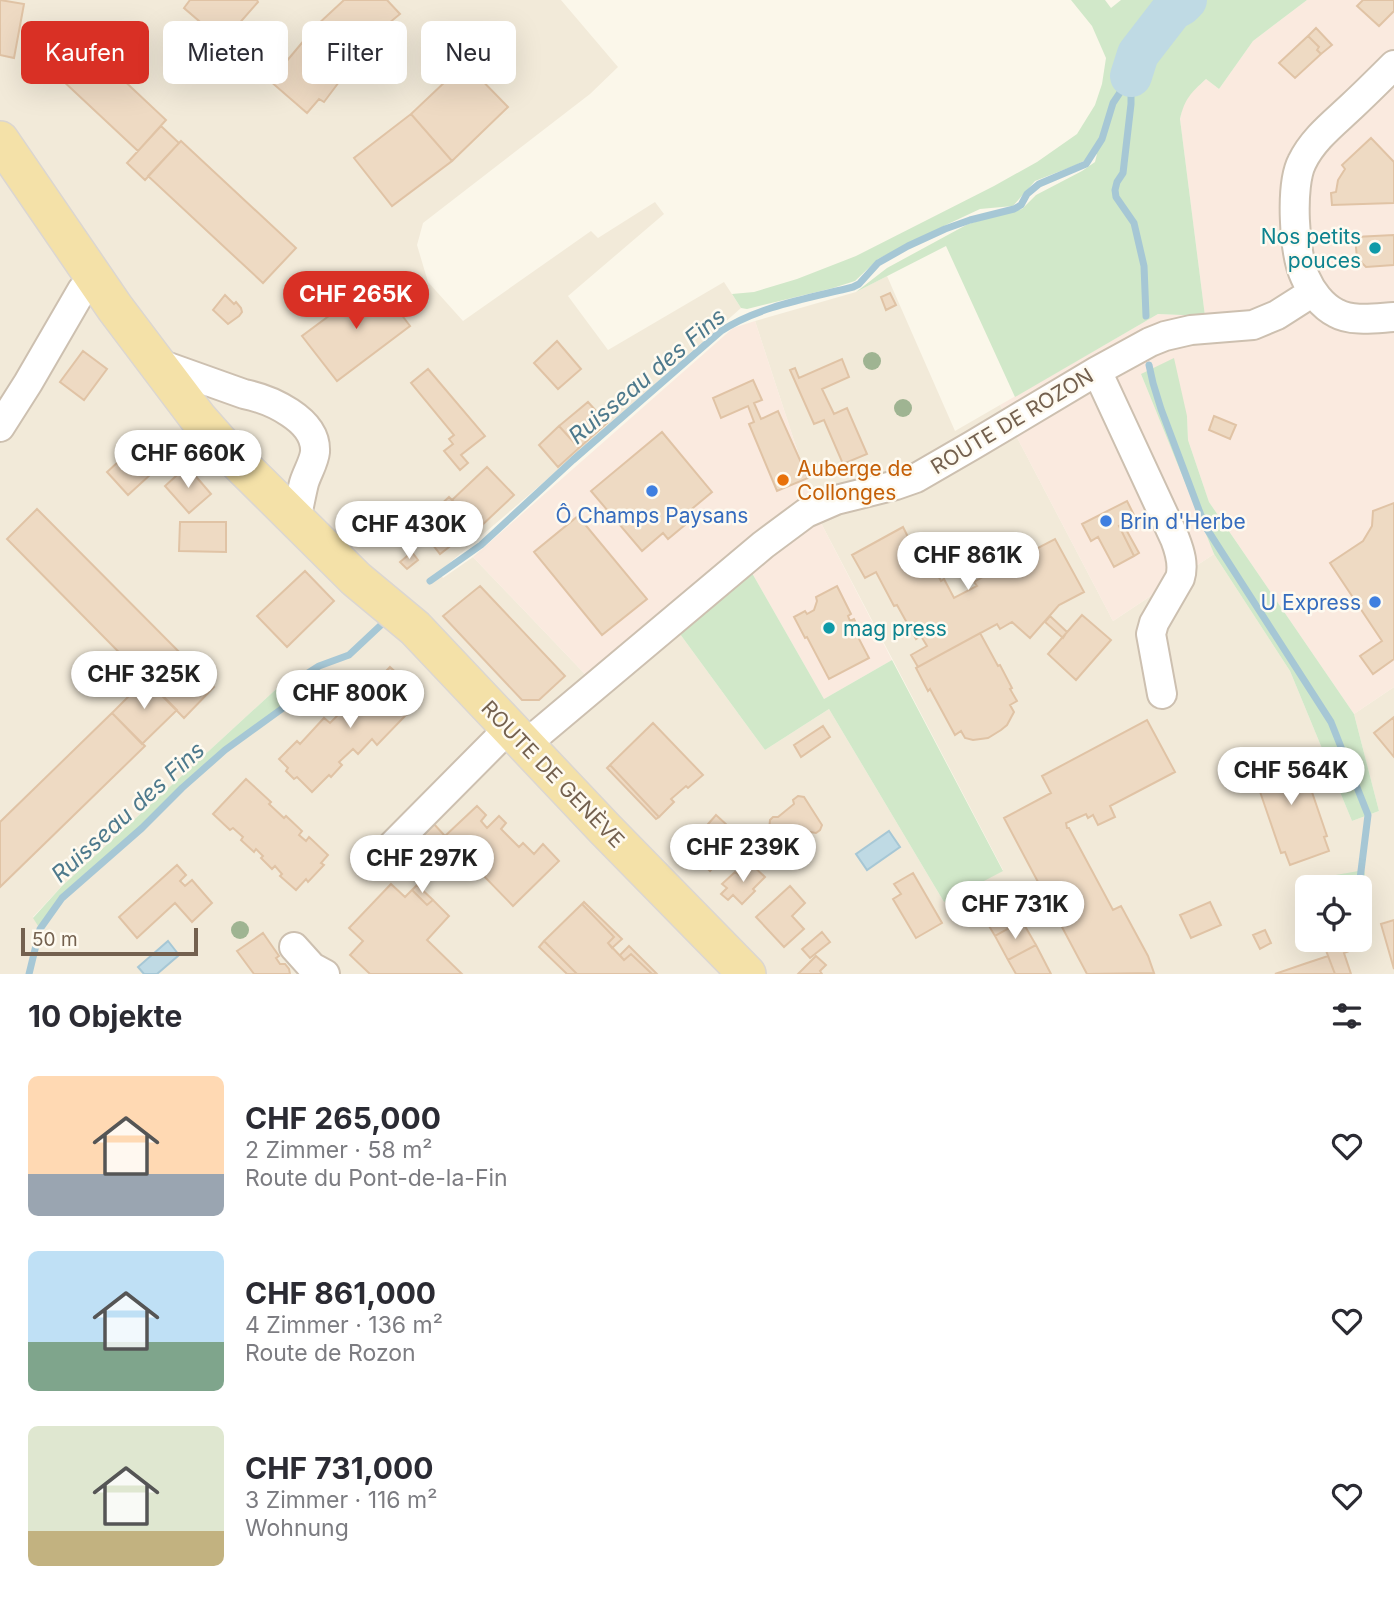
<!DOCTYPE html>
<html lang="de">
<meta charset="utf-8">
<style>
body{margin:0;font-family:Inter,sans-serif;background:#f7f7f7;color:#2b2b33;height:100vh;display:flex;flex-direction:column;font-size:26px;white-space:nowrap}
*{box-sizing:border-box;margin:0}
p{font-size:23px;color:#7c7c81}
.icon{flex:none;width:38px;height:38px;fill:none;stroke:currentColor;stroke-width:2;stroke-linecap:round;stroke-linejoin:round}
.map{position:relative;height:974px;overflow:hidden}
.side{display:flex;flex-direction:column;background:#fff;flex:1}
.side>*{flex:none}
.guide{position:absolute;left:21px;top:21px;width:700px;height:63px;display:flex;gap:14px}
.fabs{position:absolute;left:1295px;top:875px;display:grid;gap:14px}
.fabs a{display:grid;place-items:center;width:77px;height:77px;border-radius:10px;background:#fff;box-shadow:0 7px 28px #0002;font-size:35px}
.scale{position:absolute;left:21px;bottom:18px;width:177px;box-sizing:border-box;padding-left:7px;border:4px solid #74614f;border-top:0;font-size:19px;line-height:24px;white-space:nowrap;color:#74614f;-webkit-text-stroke:5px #fefaf0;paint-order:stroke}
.price{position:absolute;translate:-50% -60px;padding:0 16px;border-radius:24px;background:#fff;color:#222;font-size:23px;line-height:46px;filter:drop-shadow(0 2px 4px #0008)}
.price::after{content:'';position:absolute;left:50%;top:42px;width:21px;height:16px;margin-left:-10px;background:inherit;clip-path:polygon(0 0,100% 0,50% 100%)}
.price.current{background:#d93025;color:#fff}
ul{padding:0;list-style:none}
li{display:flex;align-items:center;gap:21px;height:175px;padding:0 28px}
li span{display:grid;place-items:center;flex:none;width:196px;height:140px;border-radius:10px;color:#555}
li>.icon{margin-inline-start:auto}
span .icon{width:84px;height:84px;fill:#fffc;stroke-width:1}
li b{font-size:30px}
h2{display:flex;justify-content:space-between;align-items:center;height:84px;padding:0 28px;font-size:30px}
.pill{padding:0 24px;border-radius:10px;background:#fff;box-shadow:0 7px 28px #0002;font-size:24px;line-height:63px}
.pill.current{background:#d93025;color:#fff}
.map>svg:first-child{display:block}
</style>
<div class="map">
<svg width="1394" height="974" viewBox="0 0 1394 974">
<rect width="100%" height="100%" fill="#fbf7ea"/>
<path fill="#f2ead9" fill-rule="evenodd" d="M0,0H561L618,67L590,94L423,223L417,245L428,282L463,321L591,231L598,238L655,202L664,214L568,296L608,350L724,282L741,308L558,470L439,572L443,578L473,557L604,694L680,634L765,750L829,709L944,902L1003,870L821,523L755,321L856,292L887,276L955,431L1000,405L1113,621L1214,554L1290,671L1352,821L1379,811L1354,714L1394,687V974H0ZM286,680L241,740L225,750L182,788L142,828L62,898L41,929L33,917L62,886ZM1307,887H1360V940H1307Z"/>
<path fill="#faeadf" d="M1307,0H1394V687L1354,714L1209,502L1188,440L1187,416L1141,374L1214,554L1113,621L1000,405L1158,314L1205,316L1180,119L1183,105L1188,96L1206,79L1219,89L1253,41Z
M755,321L821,523L892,660L824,699L752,573L680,634L604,694L473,557L733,328Z"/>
<path fill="#d1e8c9" d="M1071,0H1105L1111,8L1121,0H1307L1253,41L1219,89L1206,79C1191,93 1185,98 1180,119L1205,316L1158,314L1015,397L946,246L856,292L887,268L968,224L1022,209L1036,195L1082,171L1095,162L1097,154L1076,165L1035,181L1013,206L980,209L948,224L878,259L855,281L833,288L747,309L741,308L732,294L754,292L797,279L856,256L994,186L1037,162L1077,134L1095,105L1102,84L1106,58L1092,26Z
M1174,358L1187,416L1188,440L1209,502L1354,714L1379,811L1352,821L1290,671L1214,554L1141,374Z
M752,573L824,699L892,660L1003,871L944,902L829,709L765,750L680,634Z
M286,680L298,683L283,708L225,750L182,788L142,828L62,898L40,929L33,918L62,886Z
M1364,870L1372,907L1360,912V887H1331L1333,886L1330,876Z"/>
<path fill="#bfdae4" stroke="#a6c7d5" stroke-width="2" d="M889,831L900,847L867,870L856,854Z
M168,941L179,955L157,974H144L138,967Z"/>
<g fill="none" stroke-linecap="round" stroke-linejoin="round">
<path stroke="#a6c7d5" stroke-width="7" d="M1131,77V104L1123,173L1117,182L1115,190L1116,197L1134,223L1144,266L1146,316
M1149,365L1153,383L1161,409L1205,526L1331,722L1368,815L1359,887
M430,581L481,545L573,460L721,331C759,306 810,298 853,287L859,284L878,263L908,246L945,229L970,220L1014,209L1021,205L1027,194L1039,184L1086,164L1102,139L1113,103L1131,76
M1360,891L1367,913
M29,974L40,929L62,898L142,828L182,788L225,750L283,708L298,683L305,675L319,666L349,655L381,625"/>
<path stroke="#bfdae4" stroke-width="42" d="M1131,76L1138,54L1172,10L1181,5L1186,0"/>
</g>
<path fill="#eedac3" stroke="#e0c3a5" stroke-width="2" d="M0,0L24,4L14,58L0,55Z
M190,0H257L258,2L237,26L233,23L220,39L184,8Z
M344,0H387L400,14L383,28L386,31L365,51L357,47L348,57L316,26Z
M1363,0H1394V11L1379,26L1357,6Z
M55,24L64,32L68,28L166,120L138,151L30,50Z
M316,26L348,57L338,68L345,74L324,102L319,99L307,113L270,81Z
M1316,28L1332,45L1321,54L1317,50L1319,47L1308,36Z
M1308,36L1319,47L1317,50L1321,54L1295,78L1279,63Z
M465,63L508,107L452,161L411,114Z
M411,114L452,161L392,206L354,158Z
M161,126L179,143L145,180L127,163Z
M1371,138L1394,162V203L1332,205L1331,193L1336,192L1338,180L1345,169L1342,165Z
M181,141L296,248L263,283L148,176Z
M1394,235V265L1366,267L1357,258L1355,237Z
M376,281L410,326L337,381L302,336Z
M890,293L896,305L886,310L881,297Z
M225,295L234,304L236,302L241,308L242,312L239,316L228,324L213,310Z
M557,341L581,369L558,389L534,363Z
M83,351L107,369L84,400L60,382Z
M842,359L849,377L822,389L834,414L847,408L867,454L843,464L824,420L814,424L790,370L795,368L799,378Z
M428,369L485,436L461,455L468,463L460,470L444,451L453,444L449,439L454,435L411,383Z
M753,380L762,400L754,403L761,419L778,411L808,478L777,491L749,424L754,422L748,406L721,418L713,398Z
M588,402L607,423L579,448L559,426Z
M1214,416L1236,425L1230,439L1209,430Z
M559,426L579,448L558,467L539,445Z
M662,432L712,492L687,513L692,519L668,539L663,533L642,551L591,491Z
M129,452L150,475L128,495L107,472Z
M187,466L211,494L189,513L165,486Z
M487,467L514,495L479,528L452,500Z
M449,497L467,515L451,531L435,510Z
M1127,501L1135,517L1119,526L1134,556L1114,567L1098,537L1091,541L1082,524Z
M430,503L458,540L440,554L412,518Z
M1394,503V659L1373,674L1360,656L1382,641L1330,563L1363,541L1372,526L1373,511Z
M37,509L214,687L184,718L7,539Z
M578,516L647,599L602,635L534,552Z
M180,522H226V552L179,551Z
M1123,524L1139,553L1134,556L1119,526Z
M903,527L909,539L916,535L941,581L944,579L954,598L977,586L974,582L986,575L984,571L1007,559L1009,563L1055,539L1084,592L1059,605L1030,638L1012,622L1000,629L997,624L918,667L911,655L927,646L921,636L916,639L897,605L894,606L876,572L865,578L852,555Z
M412,552L418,560L407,569L400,562Z
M305,571L334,601L287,647L257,616Z
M480,586L565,676L539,700H522L443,616Z
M837,586L851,614L848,616L850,621L854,619L862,635L858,637L869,658L829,679L807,637L805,638L794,617L805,611L807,614L814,610L817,601L816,597Z
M1082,615L1111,640L1076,680L1048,654Z
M1050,616L1067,632L1063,638L1045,622Z
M980,633L998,666L1000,665L1012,688L1010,689L1017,701L1010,705L1014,712L1007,725L1001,730L988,738L973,740L965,738L961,731L955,735L930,689L928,691L916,668Z
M390,667L413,688L410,691L416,697L402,711L406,715L377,745L372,739L358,754L353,749L339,762L342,765L331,777L329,775L312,792L297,777L294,779L286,771L288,768L279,759L297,741L300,744L324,718L330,723L344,709L338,703L348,691L354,697L364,688L367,691Z
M146,679L177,710L142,744L112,713Z
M112,713L145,746L0,887V822Z
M1394,717V757L1374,733Z
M1147,720L1175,772L1110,806L1115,817L1098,825L1093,815L1088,818L1086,814L1066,823L1067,828H1069L1113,910L1121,906L1148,956L1154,973L1087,974L1004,818L1051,793L1042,776Z
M653,723L703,775L688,788L686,786L671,799L674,802L659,817L610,765Z
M823,726L830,737L801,757L794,745Z
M1294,749L1299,764L1302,763L1327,836L1324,837L1329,851L1290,865L1285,852L1281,853L1256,780L1259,779L1254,764Z
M610,765L659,817L656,819L607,768Z
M246,779L271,802L269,804L284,818L286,816L302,831L299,835L306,841L309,837L328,855L321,863L324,865L308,882L306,879L296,890L280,876L282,874L275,866L272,869L261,858L263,856L256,849L254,852L241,840L243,837L233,828L230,830L213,814Z
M798,796L804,797L822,825L820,830L816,833L810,832L809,839L797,850L792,849L788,853L769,831L770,820L773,817H778L794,804L793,800Z
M477,806L486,815L481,821L487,828L499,816L506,823L501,829L519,847L523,843L534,854L543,844L559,861L513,906L445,836Z
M716,815L740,837L710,871L687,848Z
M433,823L445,836L425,857L412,843Z
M751,864L765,877L753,889L755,891L742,904L733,895L728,900L721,894L727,888L722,884L735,872L739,875Z
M177,865L186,875L180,881L185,886L192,880L212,903L192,922L175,903L137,938L119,917Z
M913,873L942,923L916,938L893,899L901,894L894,884Z
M391,884L405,897L412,890L427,905L433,900L449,916L427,940L462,974H370L350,955L363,941L349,928Z
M417,885L433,900L427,905L412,890Z
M790,886L805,903L792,916L804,929L784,947L756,917Z
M584,902L622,939L612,948L608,943L614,937L582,904Z
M1210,902L1221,925L1191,938L1180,915Z
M582,904L614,937L608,943L624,960L631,954L652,974H577L544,941Z
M1014,906L1022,921L995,936L986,921Z
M1394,920V969L1381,924Z
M1022,921L1036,945L1008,960L995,936Z
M1265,930L1271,943L1260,949L1253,935Z
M822,932L830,942L810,958L802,949Z
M263,933L279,956L276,958L280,964H285L289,969L290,974H254L237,951Z
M1322,940H1349L1352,950L1344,953L1351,974H1335Z
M544,941L577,974H567L539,947Z
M1036,945L1051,974H1016L1008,960Z
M629,946L657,974H652L631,954L624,960L620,955Z
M816,956L826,965L820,971L822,974H798Z
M1328,956L1335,974H1275L1304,964Z"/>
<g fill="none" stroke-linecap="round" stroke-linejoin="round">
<g stroke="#cdc0b0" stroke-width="32">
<path id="minor" d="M1394,65C1380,79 1366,93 1352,106C1334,123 1313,139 1302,162C1290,185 1294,254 1305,277C1311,291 1322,306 1336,313C1352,322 1376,318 1394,317
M157,363L244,394C269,399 317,419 315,452C314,462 307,473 304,483C301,495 299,507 296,520
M1097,371L1175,539C1180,552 1184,565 1180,578L1154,623L1151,634L1162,694
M0,427L28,383L82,290L94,277
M525,745L763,545L806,513L836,500L896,485L916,478L973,445L1097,371L1150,342L1165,336L1191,330L1253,325L1277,315L1313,292
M374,864L509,728
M294,947L312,967L325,974"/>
</g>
<g stroke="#dbd6d1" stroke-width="40">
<path id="major" d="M0,140L115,308L198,418L229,453L356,579L415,628L605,829L747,974"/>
</g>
<use href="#minor" stroke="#fff" stroke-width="28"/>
<use href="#major" stroke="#f4e1a8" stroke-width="37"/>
</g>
<g fill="#9fb492">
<circle cx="872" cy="361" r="9"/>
<circle cx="903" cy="408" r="9"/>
<circle cx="240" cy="930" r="9"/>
</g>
<g fill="#0f9aa8" stroke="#fefaf0" stroke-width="2.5">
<circle cx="1375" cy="248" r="7"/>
<circle cx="829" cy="628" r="7"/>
</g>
<circle fill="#e8710a" stroke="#fefaf0" stroke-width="2.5" cx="783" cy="480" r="7"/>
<g fill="#3f7fe0" stroke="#fefaf0" stroke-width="2.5">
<circle cx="652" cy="491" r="7"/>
<circle cx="1106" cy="521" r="7"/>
<circle cx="1375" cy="602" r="7"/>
</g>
<g text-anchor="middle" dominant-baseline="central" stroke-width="5" stroke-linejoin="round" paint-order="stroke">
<g font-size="21" fill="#0d838f" stroke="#fefaf0" text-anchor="end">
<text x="1361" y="236">Nos petits<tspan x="1361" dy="24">pouces</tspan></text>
<text x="843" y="628" text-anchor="start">mag press</text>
</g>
<g font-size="21" fill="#74614f" stroke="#fefaf0">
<text transform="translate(1012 421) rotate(-31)">ROUTE DE ROZON</text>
<text transform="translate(553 774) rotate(46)">ROUTE DE GENÈVE</text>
</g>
<g font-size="21" fill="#c56008" stroke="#fefaf0" text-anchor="start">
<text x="797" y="468">Auberge de<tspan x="797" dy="24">Collonges</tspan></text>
</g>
<g font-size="21" fill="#366cbe" stroke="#fefaf0">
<text x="652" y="515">Ô Champs Paysans</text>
<text x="1120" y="521" text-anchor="start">Brin d'Herbe</text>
<text x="1361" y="602" text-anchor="end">U Express</text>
</g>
<g font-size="23" font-style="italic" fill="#4d798c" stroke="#fefaf0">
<text transform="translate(647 376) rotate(-40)">Ruisseau des Fins</text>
<text transform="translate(128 812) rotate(-42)">Ruisseau des Fins</text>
</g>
</g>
</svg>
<div class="fabs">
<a><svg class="icon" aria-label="locate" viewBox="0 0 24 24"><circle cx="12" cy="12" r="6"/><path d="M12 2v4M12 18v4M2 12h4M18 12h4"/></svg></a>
</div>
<div class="scale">50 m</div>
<b class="price current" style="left:356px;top:331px">CHF 265K</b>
<b class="price" style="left:188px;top:490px">CHF 660K</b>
<b class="price" style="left:409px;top:561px">CHF 430K</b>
<b class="price" style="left:968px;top:592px">CHF 861K</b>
<b class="price" style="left:144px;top:711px">CHF 325K</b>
<b class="price" style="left:350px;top:730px">CHF 800K</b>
<b class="price" style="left:1291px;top:807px">CHF 564K</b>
<b class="price" style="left:743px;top:884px">CHF 239K</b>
<b class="price" style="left:422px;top:895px">CHF 297K</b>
<b class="price" style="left:1015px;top:941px">CHF 731K</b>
<div class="guide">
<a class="pill current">Kaufen</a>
<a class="pill">Mieten</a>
<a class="pill">Filter</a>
<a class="pill">Neu</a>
</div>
</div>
<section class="side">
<h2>10 Objekte<svg class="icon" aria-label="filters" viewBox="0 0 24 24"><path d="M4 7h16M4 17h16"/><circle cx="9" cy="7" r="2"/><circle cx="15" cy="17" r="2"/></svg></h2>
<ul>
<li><span style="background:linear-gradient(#ffd9b3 70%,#9aa5b1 0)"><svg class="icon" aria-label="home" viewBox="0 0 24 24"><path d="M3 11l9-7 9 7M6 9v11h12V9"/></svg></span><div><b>CHF 265,000</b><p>2 Zimmer · 58 m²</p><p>Route du Pont-de-la-Fin</p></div><svg class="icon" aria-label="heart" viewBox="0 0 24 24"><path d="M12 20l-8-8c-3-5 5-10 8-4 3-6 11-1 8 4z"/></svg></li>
<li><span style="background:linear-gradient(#bfe0f5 65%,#7fa58c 0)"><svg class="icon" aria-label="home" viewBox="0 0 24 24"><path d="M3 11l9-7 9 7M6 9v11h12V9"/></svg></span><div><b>CHF 861,000</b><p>4 Zimmer · 136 m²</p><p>Route de Rozon</p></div><svg class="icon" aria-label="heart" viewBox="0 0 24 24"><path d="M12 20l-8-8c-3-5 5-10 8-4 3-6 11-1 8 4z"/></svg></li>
<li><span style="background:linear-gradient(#dfe7d0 75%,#c2b280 0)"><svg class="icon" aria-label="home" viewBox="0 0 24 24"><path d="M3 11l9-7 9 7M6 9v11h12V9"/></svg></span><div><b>CHF 731,000</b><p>3 Zimmer · 116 m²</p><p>Wohnung</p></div><svg class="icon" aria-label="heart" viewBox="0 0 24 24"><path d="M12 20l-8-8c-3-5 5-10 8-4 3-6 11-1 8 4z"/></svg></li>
</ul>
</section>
